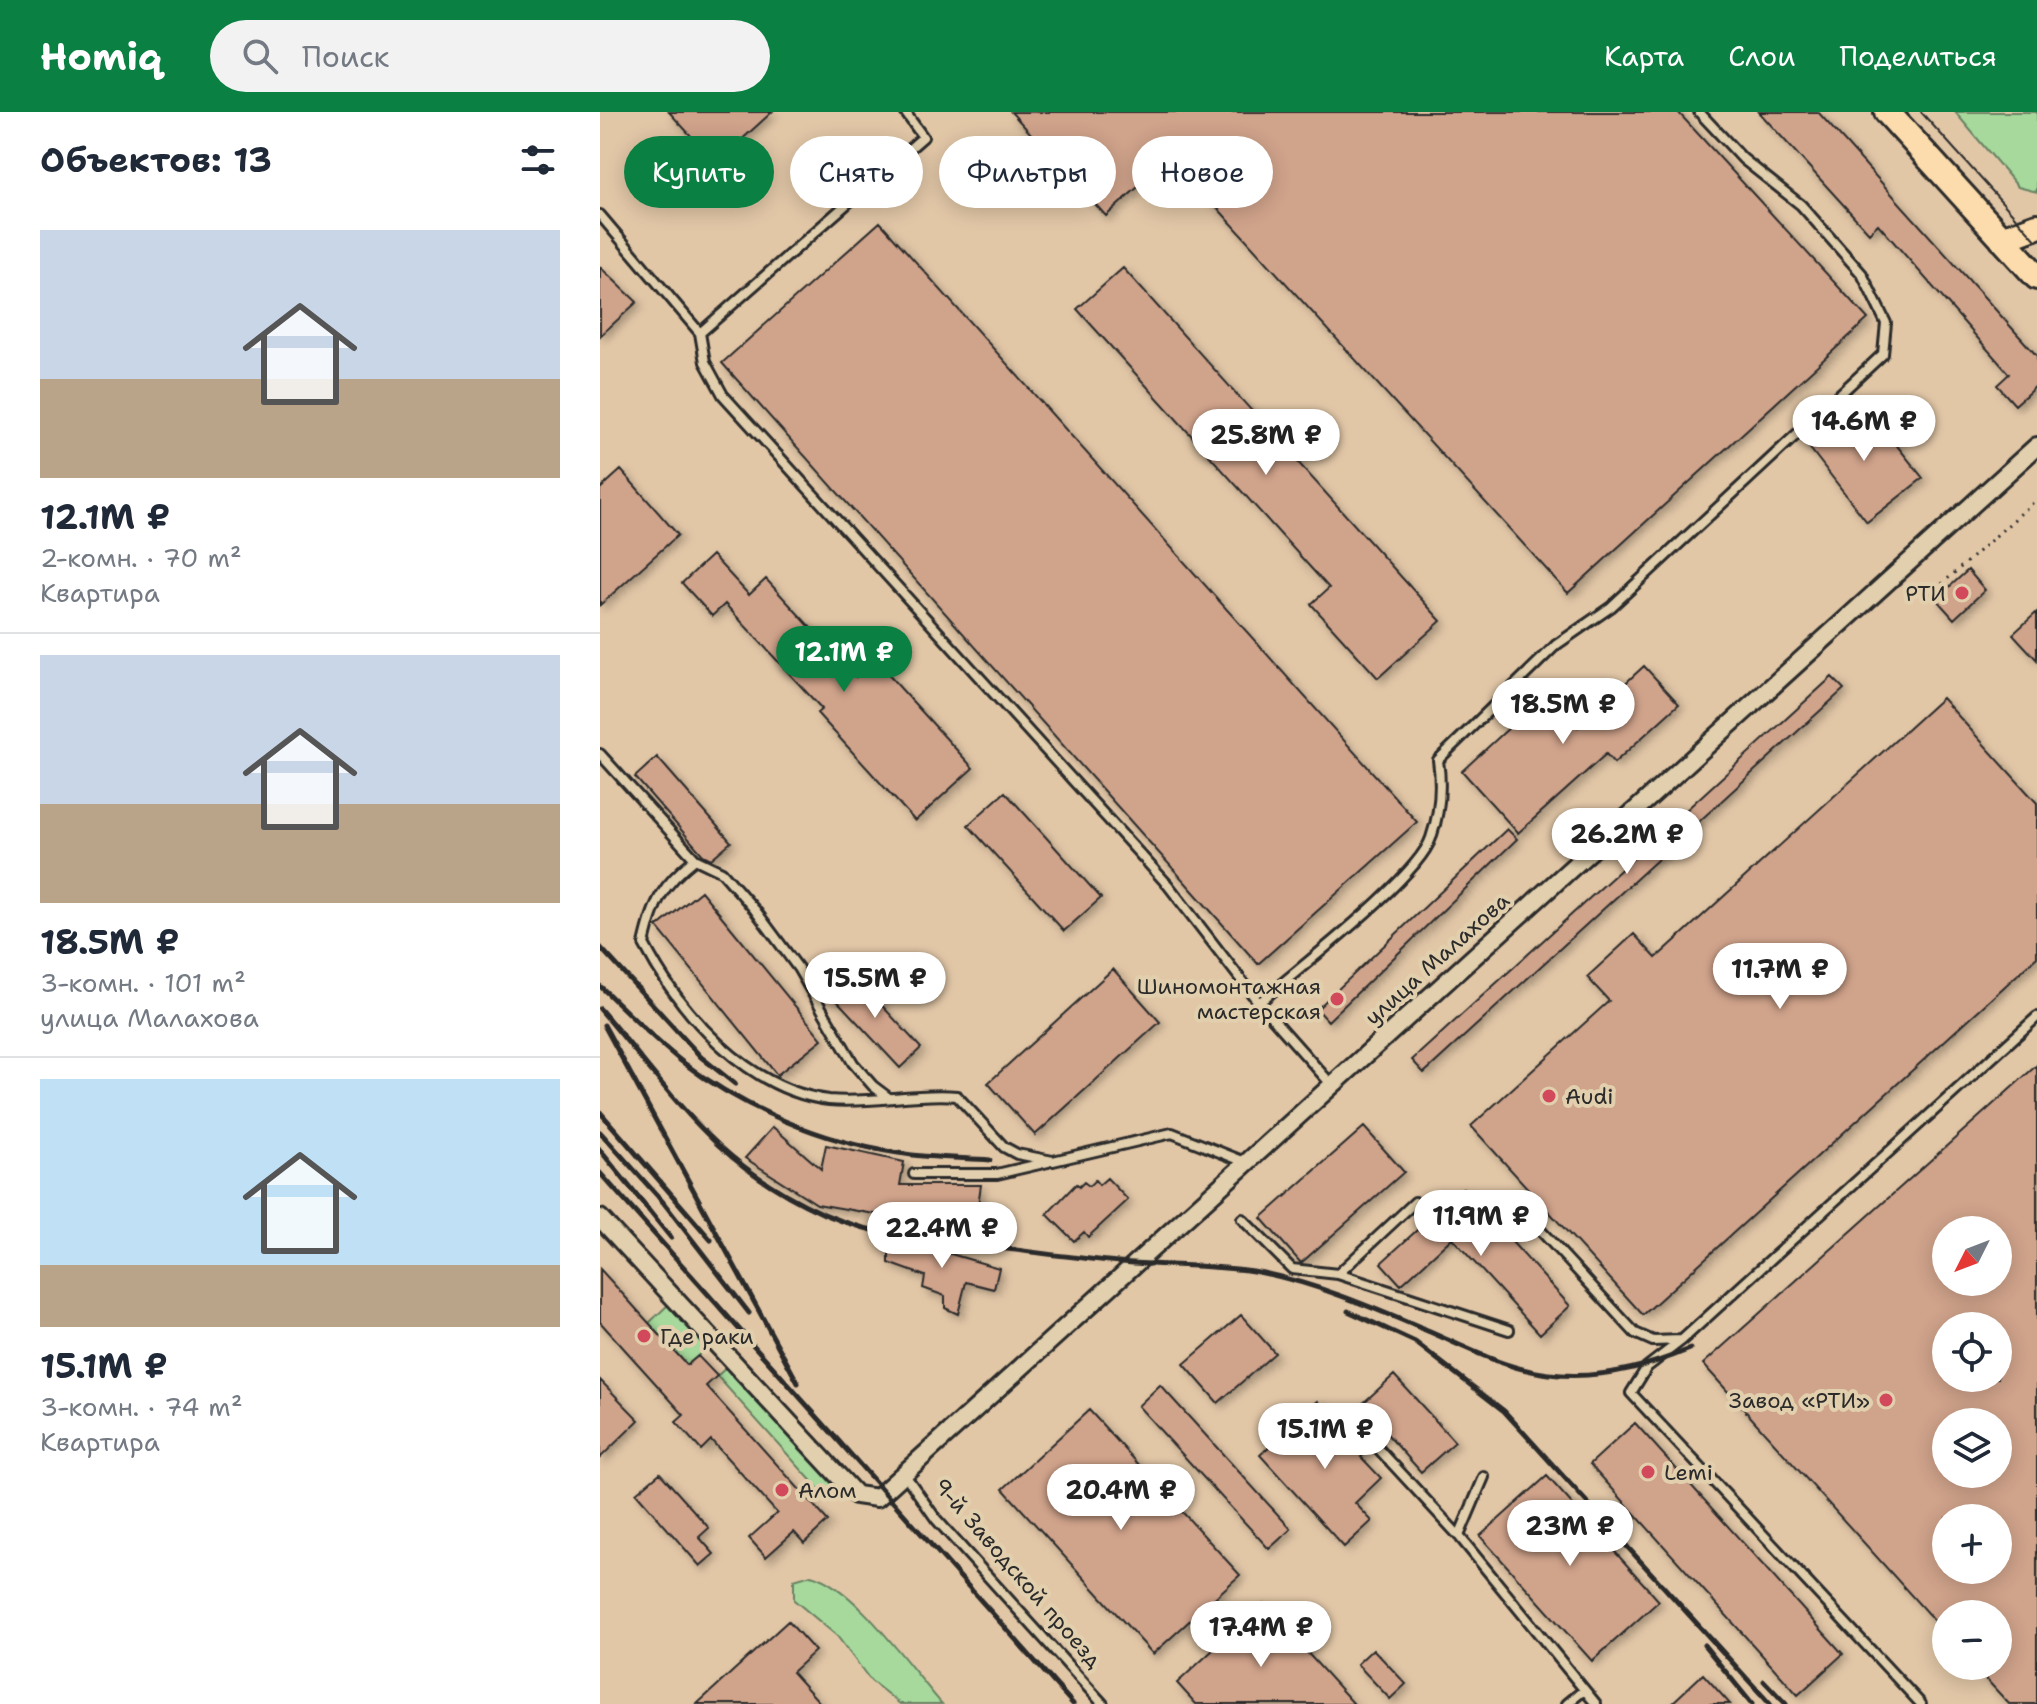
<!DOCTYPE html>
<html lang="ru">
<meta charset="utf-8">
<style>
body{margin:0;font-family:"Shantell Sans",sans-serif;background:#f2f2f3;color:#1f2937;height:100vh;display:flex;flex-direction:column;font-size:30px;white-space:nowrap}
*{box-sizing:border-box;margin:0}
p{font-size:26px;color:#747a83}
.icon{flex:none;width:44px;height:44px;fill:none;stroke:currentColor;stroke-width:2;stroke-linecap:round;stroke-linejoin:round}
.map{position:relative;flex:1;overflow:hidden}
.panel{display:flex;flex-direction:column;background:#fff;width:600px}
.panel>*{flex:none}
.guide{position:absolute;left:24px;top:24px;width:760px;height:72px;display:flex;gap:16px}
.needle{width:52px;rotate:228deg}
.controls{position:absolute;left:1332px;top:1104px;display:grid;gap:16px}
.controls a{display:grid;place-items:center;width:80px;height:80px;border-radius:50%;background:#fff;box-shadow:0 4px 20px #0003;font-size:40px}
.price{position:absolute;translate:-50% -68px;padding:0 18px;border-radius:28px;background:#fff;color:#222;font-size:26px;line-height:52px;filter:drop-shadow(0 2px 4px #0008)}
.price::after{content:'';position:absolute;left:50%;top:48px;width:24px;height:18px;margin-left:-12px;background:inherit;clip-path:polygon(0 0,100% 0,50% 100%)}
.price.current{background:#0b8043;color:#fff}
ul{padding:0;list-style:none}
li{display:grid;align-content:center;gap:16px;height:424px;padding:0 40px}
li+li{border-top:2px solid #e0e1e3}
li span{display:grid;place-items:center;height:248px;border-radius:0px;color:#555}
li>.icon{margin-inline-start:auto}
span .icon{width:144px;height:144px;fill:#fffc;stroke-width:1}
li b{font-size:34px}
h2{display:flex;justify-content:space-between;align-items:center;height:96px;padding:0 40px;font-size:34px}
.chip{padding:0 28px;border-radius:36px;background:#fff;box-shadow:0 4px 20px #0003;font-size:28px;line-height:72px}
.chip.current{background:#0b8043;color:#fff}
header{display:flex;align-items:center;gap:48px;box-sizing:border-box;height:112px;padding:0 40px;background:#0b8043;color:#fff}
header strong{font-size:38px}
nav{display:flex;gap:44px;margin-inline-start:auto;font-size:28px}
.search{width:560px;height:72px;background:#f2f2f3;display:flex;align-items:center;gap:20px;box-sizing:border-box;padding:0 28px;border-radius:44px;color:#747a83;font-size:30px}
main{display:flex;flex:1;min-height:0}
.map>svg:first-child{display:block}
</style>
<header>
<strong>Homiq</strong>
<div class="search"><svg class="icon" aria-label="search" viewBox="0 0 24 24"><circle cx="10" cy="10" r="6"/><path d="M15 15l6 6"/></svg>Поиск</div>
<nav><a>Карта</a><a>Слои</a><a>Поделиться</a></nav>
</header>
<main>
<section class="panel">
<h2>Объектов: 13<svg class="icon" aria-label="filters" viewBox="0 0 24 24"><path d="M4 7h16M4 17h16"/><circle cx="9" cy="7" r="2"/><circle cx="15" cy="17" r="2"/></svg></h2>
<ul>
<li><span style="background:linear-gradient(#c9d6e8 60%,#b9a48a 0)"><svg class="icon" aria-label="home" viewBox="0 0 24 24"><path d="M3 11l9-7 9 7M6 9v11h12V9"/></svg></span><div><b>12.1M ₽</b><p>2-комн. · 70 m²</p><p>Квартира</p></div></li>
<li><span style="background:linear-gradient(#c9d6e8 60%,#b9a48a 0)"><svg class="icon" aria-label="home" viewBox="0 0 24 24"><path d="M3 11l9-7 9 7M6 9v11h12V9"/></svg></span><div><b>18.5M ₽</b><p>3-комн. · 101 m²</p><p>улица Малахова</p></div></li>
<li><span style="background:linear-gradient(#bfe0f5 75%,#b9a48a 0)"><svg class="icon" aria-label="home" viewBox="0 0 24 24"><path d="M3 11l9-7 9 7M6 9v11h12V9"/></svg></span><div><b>15.1M ₽</b><p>3-комн. · 74 m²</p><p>Квартира</p></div></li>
</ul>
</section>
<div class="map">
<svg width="1437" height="1592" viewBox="0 0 1437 1592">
<defs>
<filter id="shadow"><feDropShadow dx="4" dy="4" stdDeviation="4" flood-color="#0004"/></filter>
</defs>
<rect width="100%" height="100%" fill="#e2c7a7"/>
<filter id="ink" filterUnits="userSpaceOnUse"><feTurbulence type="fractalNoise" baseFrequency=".0125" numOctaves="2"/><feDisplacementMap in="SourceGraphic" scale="16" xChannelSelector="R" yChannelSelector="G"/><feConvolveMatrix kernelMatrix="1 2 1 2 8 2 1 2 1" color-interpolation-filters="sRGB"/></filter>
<g filter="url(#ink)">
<path fill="#a6d99b" stroke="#688263" stroke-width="2" d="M1355,0H1437V80L1418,75Z
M70,1191L109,1234L87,1253L49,1211Z
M129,1253L238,1374L226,1385L117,1264Z
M211,1463C256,1475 310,1556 342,1592H300L271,1569L237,1524L194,1488V1468Z"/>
<path fill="#d0a38b" stroke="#2b2b2b" stroke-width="2" fill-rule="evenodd" filter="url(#shadow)" d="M69,0H172L116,51Z
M411,0H1078L1268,207L968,481L571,45L506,104Z
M1159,0H1218L1437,244V273L1415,293L1397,273L1409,262L1278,112L1269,121Z
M280,110L817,710L658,852L122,251Z
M0,155L37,190L0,224Z
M523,156L841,509L778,566L711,492L729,476L477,197Z
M1248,294L1267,319L1278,310L1323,366L1267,410L1205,330Z
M21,358L78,423L0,493V377Z
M112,443L149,483L166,467L256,565L275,548L373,656L315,709L217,601L222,597L125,492L112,504L82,471Z
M1368,458L1385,478L1354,507L1336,487Z
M1437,500V548L1413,522Z
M1044,554L1079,592L1014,651L1006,642L918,721L862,659L924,602L916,594L940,572L978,615Z
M1232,565L1244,577L824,961L812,948Z
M1342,586L1437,691V845L1043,1203L871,1014L1009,889L987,865L1034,822L1056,846Z
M57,645L131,730L111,747L103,743L35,665Z
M405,680L501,786L464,819L368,713Z
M907,717L917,727L728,909L717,897Z
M101,779L222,927L177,963L57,815Z
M513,857L560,910L435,1023L388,971Z
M251,860L321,936L300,956L229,880Z
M1437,953V1592H1409L1374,1554H1398V1502H1346V1522L1103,1252ZM1346,1118H1398V1170H1346ZM1346,1214H1398V1266H1346ZM1346,1310H1398V1362H1346ZM1346,1406H1398V1458H1346Z
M173,1015L221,1057L226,1033L304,1050L300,1073H381L374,1119L217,1092L145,1046Z
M764,1015L804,1060L701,1151L661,1106Z
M507,1066L528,1088L488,1125L484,1120L474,1129L447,1102L476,1072L479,1075L484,1070L489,1074L495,1068L499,1073Z
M863,1076L970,1194L940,1222L852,1126L801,1173L781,1151Z
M289,1124L399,1156L394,1177L366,1170L358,1202L345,1196V1184L323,1176L325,1164L289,1151Z
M0,1157L87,1253L98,1244L117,1264L106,1274L228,1409L204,1431L194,1420L166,1445L149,1426L177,1401L111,1328L101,1338L76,1310L84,1303L0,1210Z
M641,1203L675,1241L618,1291L584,1252Z
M794,1263L855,1330L821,1360L761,1293Z
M0,1268L39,1308L0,1346Z
M560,1273L691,1417L669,1437L538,1294Z
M718,1289L765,1341L761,1345L781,1366L755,1391L772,1409L744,1435L660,1343Z
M489,1298L640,1463L553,1542L403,1377Z
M1035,1311L1243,1542L1198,1583L990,1352Z
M60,1361L109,1416L99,1425L114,1442L100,1454L36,1381Z
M947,1364L1059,1489L992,1549L880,1424Z
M663,1492L754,1592H596L577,1571Z
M188,1509L215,1539L192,1560L221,1592H97Z
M773,1537L806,1572L790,1587L757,1552Z
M1103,1562L1130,1592H1071Z"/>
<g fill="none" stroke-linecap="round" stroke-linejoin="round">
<g stroke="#2b2b2b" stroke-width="14">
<path id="lane" d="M0,103L100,221L105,250L123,283L568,773L659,891
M100,221L323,25L305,0
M0,642L95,747L122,760L155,798L198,856L253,951L273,974L289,986
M95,747C62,773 53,791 44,832C80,901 147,978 229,988C272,992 315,980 357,984L404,1035L417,1042L453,1049L572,1021L645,1050
M731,972L659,891C696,858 818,766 831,726C840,700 842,675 838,648L956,533L1011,495L1283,242L1286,211L1262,162L1201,93L1143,47L1099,0
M314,1062H397L448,1050
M918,1094L1035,1221L1053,1229L1082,1228
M642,1107L692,1157L738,1162L815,1090
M738,1162L909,1218
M776,1334L859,1424L996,1592
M303,1360L336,1407L503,1592
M859,1424L884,1365
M967,1592L984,1578
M1321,1592L1031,1281L1047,1255L1082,1228L1437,905"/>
</g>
<g stroke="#2b2b2b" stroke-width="22">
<path id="street" d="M0,1106L256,1383L277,1386L1437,334"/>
</g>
<g stroke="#2b2b2b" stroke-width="30">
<path id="primary" d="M1287,0L1437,165
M1402,127L1437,114"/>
</g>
<path stroke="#2b2b2b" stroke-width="3" stroke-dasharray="2 6" stroke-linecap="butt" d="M1324,488L1437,387"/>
<use href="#lane" stroke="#e1cfad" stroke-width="8"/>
<use href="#street" stroke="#e1cfad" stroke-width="16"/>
<use href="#primary" stroke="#fcdcac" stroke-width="24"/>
<path stroke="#2b2b2b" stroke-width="2" d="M1321,0L1437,129"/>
<path stroke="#2b2b2b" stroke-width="5" d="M0,835L101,945L135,972
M0,874C26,899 52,926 81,949C142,996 222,1030 298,1041C328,1046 360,1046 390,1048
M0,897C75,984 113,1052 224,1102C282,1127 345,1131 407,1137C449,1142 491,1148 533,1151C573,1154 614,1153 653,1159C714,1170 774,1196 830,1220C869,1237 906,1257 949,1262C998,1268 1045,1256 1090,1237
M4,913L198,1271
M0,1000L111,1128
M0,1020L63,1090L149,1201
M0,1038L71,1126
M0,1061L473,1592
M748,1199L815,1230L904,1299L1170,1592
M1104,1533L1152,1592
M1164,1569L1186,1592"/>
</g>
</g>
<g fill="#d1495b" stroke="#e1cfad" stroke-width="3">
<circle cx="1362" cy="481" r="8"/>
<circle cx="737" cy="887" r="8"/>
<circle cx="949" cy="984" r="8"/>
<circle cx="44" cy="1224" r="8"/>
<circle cx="1286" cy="1288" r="8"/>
<circle cx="1048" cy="1360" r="8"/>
<circle cx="182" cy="1378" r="8"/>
</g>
<g text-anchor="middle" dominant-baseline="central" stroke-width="8" stroke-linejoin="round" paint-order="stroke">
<g font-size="22" fill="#2b2b2b" stroke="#e1cfad" text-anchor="start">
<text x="1346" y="481" text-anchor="end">РТИ</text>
<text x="721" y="874" text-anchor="end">Шиномонтажная<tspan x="721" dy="25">мастерская</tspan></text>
<text x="965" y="984">Audi</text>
<text x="60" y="1224">Где раки</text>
<text x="1270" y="1288" text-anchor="end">Завод «РТИ»</text>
<text x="1064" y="1360">Lemi</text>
<text x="198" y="1378">Алом</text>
</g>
<g font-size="22" fill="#2b2b2b" stroke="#e1cfad">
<text transform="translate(837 847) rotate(-42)">улица Малахова</text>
<text transform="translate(418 1461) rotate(49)">9-й Заводской проезд</text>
</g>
</g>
</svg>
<div class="controls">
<a><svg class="needle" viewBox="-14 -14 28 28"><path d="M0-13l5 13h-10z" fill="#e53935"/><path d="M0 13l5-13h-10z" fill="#747a83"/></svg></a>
<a><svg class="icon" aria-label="locate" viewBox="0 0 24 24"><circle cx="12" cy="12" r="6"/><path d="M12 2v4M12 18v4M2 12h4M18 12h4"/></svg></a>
<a><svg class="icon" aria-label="layers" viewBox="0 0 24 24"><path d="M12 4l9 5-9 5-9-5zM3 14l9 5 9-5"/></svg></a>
<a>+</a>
<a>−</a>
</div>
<b class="price" style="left:1264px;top:351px">14.6M ₽</b>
<b class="price" style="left:666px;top:365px">25.8M ₽</b>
<b class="price current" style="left:244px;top:582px">12.1M ₽</b>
<b class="price" style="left:963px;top:634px">18.5M ₽</b>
<b class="price" style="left:1027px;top:764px">26.2M ₽</b>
<b class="price" style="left:1180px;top:899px">11.7M ₽</b>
<b class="price" style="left:275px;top:908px">15.5M ₽</b>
<b class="price" style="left:881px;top:1146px">11.9M ₽</b>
<b class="price" style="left:342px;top:1158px">22.4M ₽</b>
<b class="price" style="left:725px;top:1359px">15.1M ₽</b>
<b class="price" style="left:521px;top:1420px">20.4M ₽</b>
<b class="price" style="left:970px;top:1456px">23M ₽</b>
<b class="price" style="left:661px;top:1557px">17.4M ₽</b>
<div class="guide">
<a class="chip current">Купить</a>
<a class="chip">Снять</a>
<a class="chip">Фильтры</a>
<a class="chip">Новое</a>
</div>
</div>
</main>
